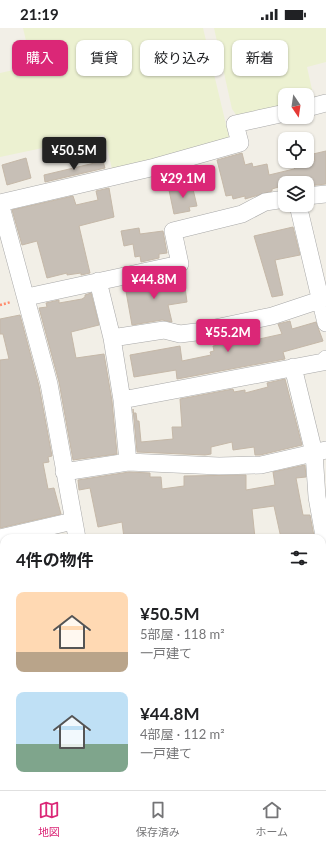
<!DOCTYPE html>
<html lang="ja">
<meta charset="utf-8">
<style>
body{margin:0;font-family:Lato,"Noto Sans JP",sans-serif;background:#f2f2f2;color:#202124;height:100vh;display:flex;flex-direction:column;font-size:15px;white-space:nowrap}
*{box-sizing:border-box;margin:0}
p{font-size:13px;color:#757577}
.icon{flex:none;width:22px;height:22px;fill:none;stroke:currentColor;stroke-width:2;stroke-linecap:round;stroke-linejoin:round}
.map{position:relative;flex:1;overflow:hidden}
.sheet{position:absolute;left:0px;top:506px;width:326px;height:256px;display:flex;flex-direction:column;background:#fff;border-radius:12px 12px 0 0;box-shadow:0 1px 3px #0004}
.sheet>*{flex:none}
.banner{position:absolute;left:12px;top:12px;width:302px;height:36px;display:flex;gap:8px}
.needle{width:26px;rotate:167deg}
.fabs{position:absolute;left:278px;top:60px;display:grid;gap:8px}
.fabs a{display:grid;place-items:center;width:36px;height:36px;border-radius:8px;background:#fff;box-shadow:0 1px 3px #0004;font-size:20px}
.price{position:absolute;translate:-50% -34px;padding:0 9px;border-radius:4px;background:#db2777;color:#fff;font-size:13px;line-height:26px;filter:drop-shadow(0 1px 2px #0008)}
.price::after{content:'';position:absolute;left:50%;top:24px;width:12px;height:9px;margin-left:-6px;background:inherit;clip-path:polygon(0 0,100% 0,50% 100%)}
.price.selected{background:#222;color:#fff}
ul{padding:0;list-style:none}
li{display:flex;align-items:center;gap:12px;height:100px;padding:0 16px}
li span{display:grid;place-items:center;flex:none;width:112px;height:80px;border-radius:8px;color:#555}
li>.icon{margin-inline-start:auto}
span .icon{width:48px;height:48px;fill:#fffc;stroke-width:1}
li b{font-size:17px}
h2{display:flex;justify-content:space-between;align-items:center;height:48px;padding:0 16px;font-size:17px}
.pill{padding:0 14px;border-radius:8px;background:#fff;box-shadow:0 1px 3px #0004;font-size:14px;line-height:36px}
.pill.selected{background:#db2777;color:#fff}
.status{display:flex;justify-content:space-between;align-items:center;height:28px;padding:0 20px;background:#fff;direction:ltr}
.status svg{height:11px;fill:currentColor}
.menu{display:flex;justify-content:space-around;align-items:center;height:56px;border-top:1px solid #e0e0e0;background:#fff;font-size:11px;color:#757577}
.menu a{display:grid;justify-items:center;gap:2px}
.menu .selected{color:#db2777}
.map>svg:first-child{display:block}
</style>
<div class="status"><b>21:19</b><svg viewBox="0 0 49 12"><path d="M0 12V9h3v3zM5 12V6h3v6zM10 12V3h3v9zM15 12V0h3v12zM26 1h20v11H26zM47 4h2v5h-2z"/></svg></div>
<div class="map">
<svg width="326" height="762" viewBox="0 0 326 762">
<rect width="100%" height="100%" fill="#f2efe7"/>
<path fill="#cfcfcf" d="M4,663V706L0,707V664Z"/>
<path fill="#ecf1d1" d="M23,0H203L229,109L206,119L112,141L104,107L0,129V45L32,38Z
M214,0H326V34L307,39L314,71L307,73V67H285V78L237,88L232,81Z
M326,687V762H231L235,758H322V690Z"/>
<path fill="#a4d499" d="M4,706V758H29L30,762H0V707Z"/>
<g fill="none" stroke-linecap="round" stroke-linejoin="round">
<path stroke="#a5cee2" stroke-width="27" d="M322,627L326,625"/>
</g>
<path fill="#c7bfb6" stroke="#c5b8a8" d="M326,123V156L307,158V152L285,155V157L272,161V163L245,171V168L233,171L232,167L226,168L217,132L242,125L245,137L252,135L253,139L267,136L269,147L294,141L296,139L294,133H315L313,126Z
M26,130L31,150L7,157L2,137Z
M103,133L105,140L45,154L44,147Z
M192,157L197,178L189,179L190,183L174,186L169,162Z
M109,160L114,189L79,198L90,245L81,247V245L67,247V245L47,250L37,213L22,217L12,182L73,168L76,177L98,172L96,163Z
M293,199L300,227L275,232L283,267L272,269L254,208Z
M139,200L140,206L163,203L167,225L159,226V230L141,234L140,228L135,229L133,216L124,218L121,203Z
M162,250V256L184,252L187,274L168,277L172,294L162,292L132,297L125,258Z
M91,265L99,297L71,304L76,330L104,326L112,373L117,426L73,432L59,354L39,280L47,279L46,275L59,272V275L82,271L85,269V267Z
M20,287L39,358L52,428L48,429L49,434L43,435L48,461L54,460L61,486L0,500V332L9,331L3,306H0V291Z
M290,293L292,301L316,294L323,313L283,324L285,331L177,351L176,342L134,349L130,327L180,318L182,333L211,327L210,324L214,323L213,318L227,315L225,308L247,303L250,313L282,306L278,296Z
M285,351L302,417L260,427H255L254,419L233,422L232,414L211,419V426L205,427L137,424L133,381V385H136L137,393H139L141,414L173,411L172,399H182L180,371L233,361L234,364L245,362V365L268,359L267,355Z
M305,437L306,449L296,450L303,487H310L314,508L304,510H281L274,478L252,481L255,510H124L122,494L98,499L90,460L79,462L78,452L129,444L150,445V449H161L162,461L184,458V448L246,447V462L275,457L273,444Z"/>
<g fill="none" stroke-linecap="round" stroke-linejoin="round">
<g stroke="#a8a8a8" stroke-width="18">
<path id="minor" d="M307,80L326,75
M307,168L326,166
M0,175L49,356L77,510
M0,175L155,139L240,115L235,96L285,85
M298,177L326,295
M98,253L112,310L122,372L128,434
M27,269L180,236L173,203L242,186L265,174L285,171
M112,310L164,302L180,306L196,304L272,288L320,272
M293,339L314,425L317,469L326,519
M122,372L323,334L326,331
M64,444L128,434L219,438L261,437L326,422
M0,510L73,493
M322,674L326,672
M131,762L135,758
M202,762L206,758"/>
</g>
<g stroke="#a8a8a8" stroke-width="22">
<path id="tertiary" d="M159,758L160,762"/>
</g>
<g stroke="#648000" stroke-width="23">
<path id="secondary" d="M322,605H326
M0,645L4,644"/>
</g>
<path stroke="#ff8a6b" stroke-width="2.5" stroke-dasharray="2 2" stroke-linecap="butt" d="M0,277L11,274"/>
<use href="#minor" stroke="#fff" stroke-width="17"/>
<use href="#tertiary" stroke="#fff" stroke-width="21"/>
<use href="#secondary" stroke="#f3feb9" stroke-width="22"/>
</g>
</svg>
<div class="fabs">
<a><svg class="needle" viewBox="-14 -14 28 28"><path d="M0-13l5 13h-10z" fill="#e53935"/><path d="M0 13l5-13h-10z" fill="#757577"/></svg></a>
<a><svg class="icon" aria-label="locate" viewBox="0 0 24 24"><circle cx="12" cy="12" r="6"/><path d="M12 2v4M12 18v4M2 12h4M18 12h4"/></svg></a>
<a><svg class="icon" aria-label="layers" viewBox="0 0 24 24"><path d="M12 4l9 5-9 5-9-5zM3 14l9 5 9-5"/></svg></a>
</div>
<b class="price selected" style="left:74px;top:143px">¥50.5M</b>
<b class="price" style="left:183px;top:171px">¥29.1M</b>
<b class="price" style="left:154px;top:272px">¥44.8M</b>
<b class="price" style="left:228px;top:325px">¥55.2M</b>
<div class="banner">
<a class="pill selected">購入</a>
<a class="pill">賃貸</a>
<a class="pill">絞り込み</a>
<a class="pill">新着</a>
</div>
<section class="sheet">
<h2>4件の物件<svg class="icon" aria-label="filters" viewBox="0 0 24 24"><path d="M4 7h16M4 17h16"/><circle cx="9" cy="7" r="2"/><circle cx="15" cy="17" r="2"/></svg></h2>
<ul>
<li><span style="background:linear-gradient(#ffd9b3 75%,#b9a48a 0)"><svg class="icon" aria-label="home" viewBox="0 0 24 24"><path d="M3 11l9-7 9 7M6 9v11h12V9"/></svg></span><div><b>¥50.5M</b><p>5部屋 · 118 m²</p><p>一戸建て</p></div></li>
<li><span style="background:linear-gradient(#bfe0f5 65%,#7fa58c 0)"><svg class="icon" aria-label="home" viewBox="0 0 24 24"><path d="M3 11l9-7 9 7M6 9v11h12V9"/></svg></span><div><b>¥44.8M</b><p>4部屋 · 112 m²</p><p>一戸建て</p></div></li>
</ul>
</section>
</div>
<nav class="menu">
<a class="selected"><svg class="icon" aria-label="map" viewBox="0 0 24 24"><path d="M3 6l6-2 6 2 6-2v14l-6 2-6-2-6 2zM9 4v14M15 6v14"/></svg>地図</a>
<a><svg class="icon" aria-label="saved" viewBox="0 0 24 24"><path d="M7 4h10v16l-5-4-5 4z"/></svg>保存済み</a>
<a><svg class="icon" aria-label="home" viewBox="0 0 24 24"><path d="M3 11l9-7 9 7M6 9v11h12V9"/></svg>ホーム</a>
</nav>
